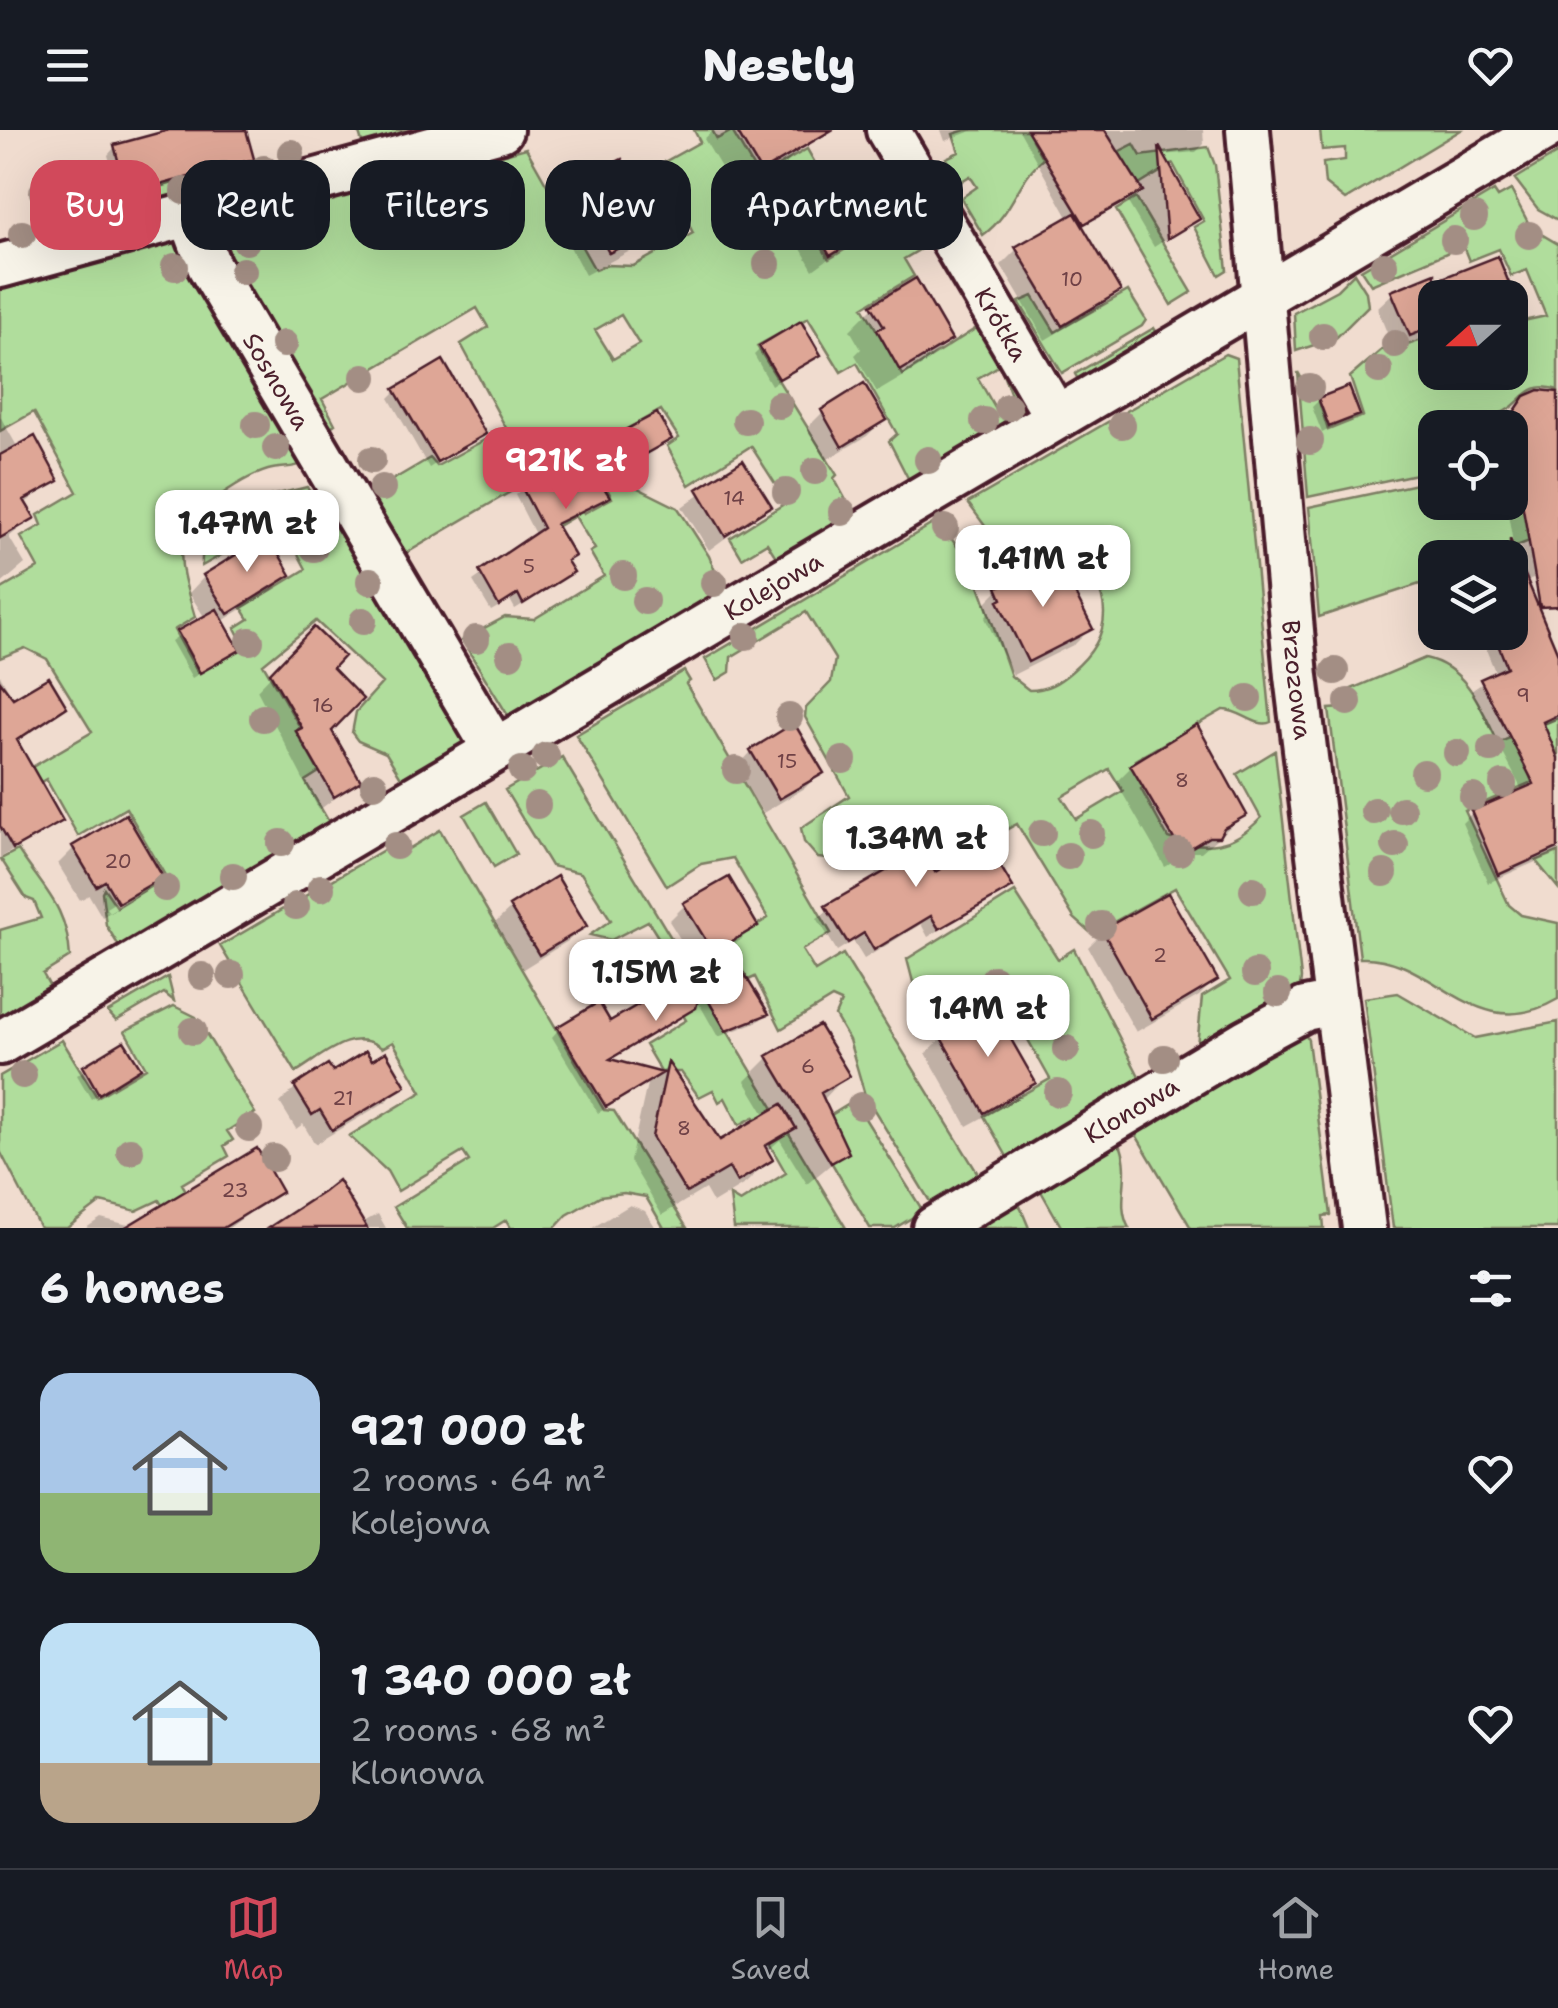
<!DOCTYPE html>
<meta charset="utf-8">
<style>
body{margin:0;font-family:"Shantell Sans",sans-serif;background:#242831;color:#f1f3f6;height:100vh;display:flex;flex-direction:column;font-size:38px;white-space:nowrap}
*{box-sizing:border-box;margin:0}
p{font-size:32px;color:#9ea1a6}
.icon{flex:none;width:55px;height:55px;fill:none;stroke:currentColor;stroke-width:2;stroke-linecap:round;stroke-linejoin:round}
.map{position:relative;height:1098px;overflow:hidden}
.sheet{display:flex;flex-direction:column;background:#171b24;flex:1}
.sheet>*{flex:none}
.guide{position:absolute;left:30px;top:30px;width:1000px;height:90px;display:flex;gap:20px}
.needle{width:65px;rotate:249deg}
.tools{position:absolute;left:1418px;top:150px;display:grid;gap:20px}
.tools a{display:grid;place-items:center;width:110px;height:110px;border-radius:20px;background:#171b24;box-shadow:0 10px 40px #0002;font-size:50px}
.price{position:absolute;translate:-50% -85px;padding:0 22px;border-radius:20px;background:#fff;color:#222;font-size:32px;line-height:65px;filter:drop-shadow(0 2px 5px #0008)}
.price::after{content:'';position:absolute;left:50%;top:60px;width:30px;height:22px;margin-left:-15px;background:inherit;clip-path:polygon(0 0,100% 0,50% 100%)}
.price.selected{background:#d1495b;color:#fff}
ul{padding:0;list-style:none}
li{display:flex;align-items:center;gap:30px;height:250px;padding:0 40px}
li span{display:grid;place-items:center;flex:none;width:280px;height:200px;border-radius:30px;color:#555}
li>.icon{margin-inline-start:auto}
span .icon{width:120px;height:120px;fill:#fffc;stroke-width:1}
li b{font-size:42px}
h2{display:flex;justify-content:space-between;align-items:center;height:120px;padding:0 40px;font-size:42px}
.pill{padding:0 35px;border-radius:30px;background:#171b24;box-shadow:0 10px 40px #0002;font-size:35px;line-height:90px}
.pill.selected{background:#d1495b;color:#fff}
header{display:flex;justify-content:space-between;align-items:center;height:130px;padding:0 40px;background:#171b24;font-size:45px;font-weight:800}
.dock{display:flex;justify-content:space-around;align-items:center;height:140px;border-top:2px solid #363941;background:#171b24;font-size:28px;color:#9ea1a6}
.dock a{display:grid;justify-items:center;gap:5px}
.dock .selected{color:#d1495b}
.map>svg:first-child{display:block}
</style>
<header><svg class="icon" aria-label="menu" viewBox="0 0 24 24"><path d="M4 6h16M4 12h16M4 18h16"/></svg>Nestly<svg class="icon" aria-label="heart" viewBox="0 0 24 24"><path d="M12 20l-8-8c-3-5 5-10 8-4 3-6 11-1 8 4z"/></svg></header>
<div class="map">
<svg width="1558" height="1098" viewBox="0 0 1558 1098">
<rect width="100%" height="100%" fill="#f0dccf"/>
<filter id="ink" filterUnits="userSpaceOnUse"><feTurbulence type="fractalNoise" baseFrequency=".01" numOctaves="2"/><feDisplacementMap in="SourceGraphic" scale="20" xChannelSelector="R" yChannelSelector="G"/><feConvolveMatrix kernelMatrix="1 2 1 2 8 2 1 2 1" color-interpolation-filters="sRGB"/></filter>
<g filter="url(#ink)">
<path fill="#b0dd9c" stroke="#7d7e64" stroke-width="2.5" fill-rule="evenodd" d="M358,0H448L363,16Z
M694,0H712L717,9L732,1L759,47L807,19L818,38L804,47L815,66L798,77L829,129L896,89L912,114L925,107L929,114L904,129L914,146L863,177L903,245L978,197L943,138H949L1025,275L1023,283L910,352L889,311L897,304L857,233L841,242L808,188L757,216L837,345L834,348L854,385L778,430L767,413L742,428L730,408L787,372L751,316L689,355L667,316L679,308L661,280L607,310L626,352L678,378L709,426L724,463L510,589L462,510L505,487L534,489L604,446L590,422L595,419L575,386L548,402L572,363L584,383L612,368L585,318L398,428L362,368L430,328L437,336L506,298L461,214L488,197L477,178L322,269L335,294L323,302L220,130L221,98L407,41L413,49L526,18L595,140L607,135L633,136L693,103L659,35L700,12ZM621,185L639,214L613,229L595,200ZM1000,235L1012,268L995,278L978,248Z
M965,0H1047L1032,10L1043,29C1017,49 1014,83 983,105L961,68L977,57L970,46L960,52L946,28L959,22L953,4Z
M1320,0H1461L1345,70L1325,54L1323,33L1345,30V18L1322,20Z
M1134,14L1141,26L1208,17L1215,35L1227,140L1219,145L1194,97L1204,91L1173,34L1134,58L1114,24Z
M1558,23V89H1556L1538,79L1515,49Z
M185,49L191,62L152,74L148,61Z
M1511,60L1531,98L1558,114V260C1525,248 1523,277 1498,284L1500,297L1435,298V340L1308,367L1298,242L1303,251L1313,252L1328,300L1363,286L1350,247L1393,210L1408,215L1435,205V242H1510V194L1546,186L1527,140L1511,146L1499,119L1469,131L1463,116L1371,155L1361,140L1494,61L1498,67Z
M1136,68L1192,162L1171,175L1116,80Z
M174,110L304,333C294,339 281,336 268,340C248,346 230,358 214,370C166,405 181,438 195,487L174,500L198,543L245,518L235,498L249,489L242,478L306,439L296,420L346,389L467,607L464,615L405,654L386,623L358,611L352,603L356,582L382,553L316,491L263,534L300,597L295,600L319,642L305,651L332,697L122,821L106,795L102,762L104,758L117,777L166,747L126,678L78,706L46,649L0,676V656L92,602L47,529L25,518L0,528V460L38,438L21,407L42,395L38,385L77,362L34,282L0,301V151Z
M1354,143L1366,162L1368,176L1336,208L1296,221L1294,183L1337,160Z
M1128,161L1146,190L1142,196L1062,243L1019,172L1033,166L1055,202Z
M1154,198L1159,206L1080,253L1075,244Z
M1225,224L1236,228L1271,592C1257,599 1240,579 1223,580L1135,630L1149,653L1141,659L1168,708C1206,720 1232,718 1261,688L1237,644L1275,621L1301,848L1299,869L1197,916L1202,867L1230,850L1175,758L1092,804L1074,788L1017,694L954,728L934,716L909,682L827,729L818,728L804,712L801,698L849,666L805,587L806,578L831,552L835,529L806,482L731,527L730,542L717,550L705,529L946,386L951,396L945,400L973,438L1011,546L1029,560C1047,560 1058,553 1071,542C1117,504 1112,463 1074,420L1002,419L968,373ZM1109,639L1123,661L1076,689L1062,667Z
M1514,345L1520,371L1558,364V400L1488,427L1435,428V449L1319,487L1309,377L1435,350V372H1510V346Z
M307,357L324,387L277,415L267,399L202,436C198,376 261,369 307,357Z
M1425,528C1467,537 1482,579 1498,613L1558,588V624L1556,621L1526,635L1532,652L1465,681L1509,775L1521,785L1558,793V869C1473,919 1435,824 1360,828L1329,579L1343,578L1344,562Z
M684,541L690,551L686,554L831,803L802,820L815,841L843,824L980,1047L932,1075L865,965L849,910L835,886L841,872L832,868L781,899L755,847L731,858L711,823L768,788L733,728L701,734L667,756L576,605Z
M562,627L846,1098H734L730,1066L740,1072L786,1043L754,987L739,995L725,968L719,972L713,960L699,967L681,942H661L645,915L686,890L665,855L681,844L648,791L611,810L590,805L611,790L581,743L551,736L505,660Z
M486,672L516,724L494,737L464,685Z
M440,700L604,980L614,981L687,1098H664L646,1067L624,1063L600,1066L567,1085L555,1098H511L506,1090L493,1098H407L394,1077L469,1031L463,1022L398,1061L387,1041L349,1006L422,962L393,912L382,918C352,896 323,926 296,942L220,816L404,708L410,718Z
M18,720C45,761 67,777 70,827L43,844L53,862L0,893V800L41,788L34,771L26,768L1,729Z
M1558,722V758L1536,731Z
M1015,762L1058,829L1074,819L1141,950L1009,1030L984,986L1050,949L1004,867L940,899L913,852L907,829Z
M168,847L174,871L164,863L116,891L108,882Z
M1398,863L1475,908L1558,892V1098H1393L1364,868Z
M174,876L196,887L255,983L227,1001L233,1010L224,1016L229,1026L182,1054L208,1098H176L159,1070L136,1081L101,1072L67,1098H40L0,1021V946L62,910L97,967L146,938L125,901Z
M1301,895L1308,910L1331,1085L1323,1086L1324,1098H1191L1136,1005L1137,996Z
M854,971L923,1081L895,1098H870L820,1013L815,995Z
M1111,1012L1121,1017C1132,1047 1115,1073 1129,1098H1062L1038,1056Z
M1017,1069L1029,1098H957Z"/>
<path fill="#0003" fill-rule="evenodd" d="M178,0H243L251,28L244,35L120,69L108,25L115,17Z
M714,0H800L807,12L784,36L737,64L704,9Z
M941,0H974L945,11Z
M1019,0H1203L1204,14L1196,22L1161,25L1197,89L1154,117L1127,71L1081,97L1118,161L1102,176L1045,210L1001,135L1017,119L1069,89Z
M629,48L670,89L647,112L585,145L559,96L571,84L565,73L588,50Z
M807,85L871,98L813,140L791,101Z
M1496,129L1517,181L1510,188V168H1435V203L1394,220L1377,178L1393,163L1436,153Z
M873,177L949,210L926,233L877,262L855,225L861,219L850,200Z
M761,218L818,225L771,255L754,225Z
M396,261L483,303L429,338L389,268Z
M1527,268L1558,269V436L1520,454L1506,372H1510V298H1501Z
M1319,270L1358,285L1322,303L1312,277Z
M823,282L883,290L867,306L826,330L807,298Z
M0,286L18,318L56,350L24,374L32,388L9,407L25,434L0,455Z
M669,309L597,352L606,367L599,374L555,396L571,442L564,449L515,479L510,470L491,481L473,451L536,406L515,365L523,358Z
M742,333L769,376L709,420L682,377Z
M288,444L273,460L221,492L237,520L192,548L171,511L205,488L189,463L204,447Z
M999,459L1090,499L1075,514L1013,545L985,488L988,484L984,474Z
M1510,468L1558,526V589L1542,596L1558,634V722L1488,753L1462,693L1472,683L1523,662L1471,561L1496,544L1479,502H1510Z
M314,501L329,538V600L358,651L319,680L257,560Z
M0,545L14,570L63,577L0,623Z
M793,597L820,642L805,658L763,683L736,638L751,622Z
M1131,637L1244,685L1201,722H1191L1165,737L1116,652Z
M0,682L60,691L0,728Z
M873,711L934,745L1010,756L928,807L921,794L864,829L853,811L837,821L817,788L878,748L863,721Z
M74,718L160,746L144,762L102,787L89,765L80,770L58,734ZM145,754V760L109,782L106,778Z
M685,775L755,795L739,811L697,836L669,791Z
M511,778L584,796L568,811L523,839L495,793Z
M1103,802L1215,850L1199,866L1136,902L1088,817Z
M729,824L766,884L759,891L718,907L696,868L686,885L607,931L659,945L668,936L720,1013L766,986L745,951L768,928L847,945L824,969L846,1022L807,1054L780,1010L765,1023L769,1030L746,1053L713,1073L705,1059L662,1085L630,1031L647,954L598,983L552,907L559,899L609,895Z
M942,908L1033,953L1017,969L967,996L926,923Z
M124,914L138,938L91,969L77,945Z
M371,934L403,955L387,971L315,1014L303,994L296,999L280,973L295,958Z
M278,1062L229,1098H86L101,1088L132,1096Z
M630,1075L645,1081L656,1098H592Z
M378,1084L386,1098H353Z"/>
<path fill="#dea696" stroke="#4a1f2b" stroke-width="2.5" d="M169,0H246L254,29L127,64L114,15Z
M736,0H832L761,42Z
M1027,0H1105L1143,61L1084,94Z
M1159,16L1200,89L1167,109Z
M622,29L630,45L645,37L673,90L609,123L581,70L595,63L586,47Z
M848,57L874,99L830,126L805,83Z
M1075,83L1121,161L1062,196L1015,117Z
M1498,126L1515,168H1435V196L1410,206L1391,161L1435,143V151Z
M916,148L952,210L900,241L877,200L884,196L871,175Z
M801,191L821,225L779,249L759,216Z
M443,230L486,304L437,332L394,259Z
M864,253L886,290L842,317L821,280Z
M1349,256L1360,285L1329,297L1318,268Z
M1539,260L1558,262V476L1540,477L1508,291L1525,266Z
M657,283L672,309L599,350L610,367L556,394L575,426L567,431L574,442L523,474L518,464L499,476L479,441L543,398L521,356Z
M35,306L59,351L24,370L35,388L0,408V325Z
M743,330L772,376L725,406L697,359Z
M268,405L291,445L228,484L203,445Z
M1510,409L1558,524V585L1543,592L1558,628V718L1498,745L1471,681L1534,654L1480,549L1507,537L1493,502H1510Z
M1057,428L1093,499L1028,532L998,471L1002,469L997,457Z
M217,479L240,520L200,543L177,501Z
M314,497L344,526L333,538L363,569L332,601L361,651L334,667L296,601L302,598L270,543Z
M49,547L67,577L17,610L63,691L13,719L0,696V551L13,568Z
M794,593L824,643L779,669L750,620Z
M1197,594L1247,685L1224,698L1219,707H1209L1182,723L1130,635Z
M126,684L163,747L118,773L105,751L96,756L72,716Z
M905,690L935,742L986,712L1013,757L939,799L931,786L874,820L864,803L848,813L825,776L889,739L871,709Z
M557,746L587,796L539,825L509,776Z
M729,747L758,796L713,822L683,773Z
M1168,763L1218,850L1152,889L1102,800Z
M730,821L769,884L726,901L701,858L696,878L610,929L663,943L606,977L557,897L599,872L610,891Z
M992,876L1036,953L984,983L940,906Z
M819,895L850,946L821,963L849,1023L831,1033L767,926Z
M124,911L141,938L99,964L83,936Z
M366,921L372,930L386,922L406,956L332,1000L320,980L312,985L294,956L328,934L333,941Z
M668,932L720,1010L782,974L796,998L765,1016L773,1030L737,1052L729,1038L686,1063L652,1007Z
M257,1018L282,1062L223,1098H124Z
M338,1050L367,1098H268L323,1062Z"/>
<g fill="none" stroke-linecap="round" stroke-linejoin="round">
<g stroke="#4a1f2b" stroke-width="50">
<g id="minor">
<path id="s1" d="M888,0L1056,287"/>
<path id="s2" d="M1248,0L1296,546L1364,1098"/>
<path id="s3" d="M190,85L209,136L495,620"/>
<path d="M0,136L501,0"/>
<path id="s4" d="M0,913L1544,0"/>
<path id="s5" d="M934,1098L1246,911L1305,879L1335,873"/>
</g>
</g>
<use href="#minor" stroke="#f7f3e8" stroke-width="42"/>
</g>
<g fill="#a38e84">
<circle cx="291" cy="23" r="14"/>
<circle cx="264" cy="39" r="14"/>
<circle cx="224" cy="45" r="14"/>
<circle cx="184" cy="61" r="14"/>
<circle cx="43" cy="62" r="14"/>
<circle cx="129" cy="75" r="14"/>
<circle cx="94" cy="85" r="14"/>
<circle cx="1474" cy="87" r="14"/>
<circle cx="53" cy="96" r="14"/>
<circle cx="22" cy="104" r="14"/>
<circle cx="1529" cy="105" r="14"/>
<circle cx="1454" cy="110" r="14"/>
<circle cx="246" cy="111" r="14"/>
<circle cx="767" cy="134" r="14"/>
<circle cx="1384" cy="135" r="14"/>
<circle cx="175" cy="137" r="14"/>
<circle cx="243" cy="141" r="14"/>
<circle cx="1323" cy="206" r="14"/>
<circle cx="284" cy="214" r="14"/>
<circle cx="1395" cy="214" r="14"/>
<circle cx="1379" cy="240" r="14"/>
<circle cx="364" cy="247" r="14"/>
<circle cx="1310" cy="258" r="14"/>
<circle cx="779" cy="275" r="14"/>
<circle cx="1008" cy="277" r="14"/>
<circle cx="746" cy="291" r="14"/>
<circle cx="984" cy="291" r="14"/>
<circle cx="256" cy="295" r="14"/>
<circle cx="1122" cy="295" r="14"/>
<circle cx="1310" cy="311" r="14"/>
<circle cx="276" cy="318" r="14"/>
<circle cx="372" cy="330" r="14"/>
<circle cx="928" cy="330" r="14"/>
<circle cx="815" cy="341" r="14"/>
<circle cx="382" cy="358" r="14"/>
<circle cx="786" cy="362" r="14"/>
<circle cx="842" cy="382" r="14"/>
<circle cx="296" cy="391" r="14"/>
<circle cx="945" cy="398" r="14"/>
<circle cx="314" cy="418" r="14"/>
<circle cx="623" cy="446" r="14"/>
<circle cx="370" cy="451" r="14"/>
<circle cx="714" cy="453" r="14"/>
<circle cx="645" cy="471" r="14"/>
<circle cx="363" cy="491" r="14"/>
<circle cx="746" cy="506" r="14"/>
<circle cx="476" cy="509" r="14"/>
<circle cx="250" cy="511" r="14"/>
<circle cx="510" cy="525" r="14"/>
<circle cx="1335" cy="541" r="14"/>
<circle cx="1248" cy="568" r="14"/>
<circle cx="1348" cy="572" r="14"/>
<circle cx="789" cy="587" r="14"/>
<circle cx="263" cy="588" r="14"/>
<circle cx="1491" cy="619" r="14"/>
<circle cx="1457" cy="623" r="14"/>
<circle cx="546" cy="626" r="14"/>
<circle cx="843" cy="630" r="14"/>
<circle cx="522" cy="640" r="14"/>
<circle cx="736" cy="640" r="14"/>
<circle cx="1424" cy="643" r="14"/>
<circle cx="1503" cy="654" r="14"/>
<circle cx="374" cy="655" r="14"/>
<circle cx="1473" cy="667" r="14"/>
<circle cx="537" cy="675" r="14"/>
<circle cx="1402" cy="680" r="14"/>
<circle cx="1374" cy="681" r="14"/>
<circle cx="1042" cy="703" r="14"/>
<circle cx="1091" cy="704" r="14"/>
<circle cx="281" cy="713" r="14"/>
<circle cx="1395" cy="715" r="14"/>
<circle cx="396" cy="716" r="14"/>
<circle cx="1179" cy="722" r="14"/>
<circle cx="1068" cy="726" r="14"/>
<circle cx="1384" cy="743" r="14"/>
<circle cx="233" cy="746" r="14"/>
<circle cx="165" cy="758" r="14"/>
<circle cx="321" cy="758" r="14"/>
<circle cx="1253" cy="760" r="14"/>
<circle cx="296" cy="776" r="14"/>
<circle cx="1101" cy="795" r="14"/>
<circle cx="1255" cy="843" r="14"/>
<circle cx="231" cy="845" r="14"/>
<circle cx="202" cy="846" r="14"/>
<circle cx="994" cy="849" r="14"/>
<circle cx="1278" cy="863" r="14"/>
<circle cx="970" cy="867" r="14"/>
<circle cx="193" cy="901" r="14"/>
<circle cx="1066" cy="919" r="14"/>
<circle cx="1164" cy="928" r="14"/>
<circle cx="23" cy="945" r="14"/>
<circle cx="1058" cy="963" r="14"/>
<circle cx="861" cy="976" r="14"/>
<circle cx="249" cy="998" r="14"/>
<circle cx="130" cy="1021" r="14"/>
<circle cx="274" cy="1028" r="14"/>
</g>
</g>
<g text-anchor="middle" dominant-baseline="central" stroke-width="8" stroke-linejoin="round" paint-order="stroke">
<g font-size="20" fill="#6f4146">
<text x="1072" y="149">10</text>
<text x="734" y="368">14</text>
<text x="529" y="436">5</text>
<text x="1523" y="565">9</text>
<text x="323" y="575">16</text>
<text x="787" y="631">15</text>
<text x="1182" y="650">8</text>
<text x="118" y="731">20</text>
<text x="1160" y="825">2</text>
<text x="808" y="936">6</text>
<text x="343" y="968">21</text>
<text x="684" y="998">8</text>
<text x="235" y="1060">23</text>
</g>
<g font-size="25" fill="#4a1f2b" stroke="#f7f3e8">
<text stroke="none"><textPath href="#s1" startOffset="225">Krótka</textPath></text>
<text stroke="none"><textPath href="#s3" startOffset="188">Sosnowa</textPath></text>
<text stroke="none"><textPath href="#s4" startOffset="898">Kolejowa</textPath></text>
<text stroke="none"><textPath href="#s2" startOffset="552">Brzozowa</textPath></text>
<text stroke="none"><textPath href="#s5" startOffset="230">Klonowa</textPath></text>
</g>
</g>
</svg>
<div class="tools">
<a><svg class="needle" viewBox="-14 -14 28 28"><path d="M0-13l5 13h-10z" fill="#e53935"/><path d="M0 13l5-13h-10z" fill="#9ea1a6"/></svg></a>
<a><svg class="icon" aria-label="locate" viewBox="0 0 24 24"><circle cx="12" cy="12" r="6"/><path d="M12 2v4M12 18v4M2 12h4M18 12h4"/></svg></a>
<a><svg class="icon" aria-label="layers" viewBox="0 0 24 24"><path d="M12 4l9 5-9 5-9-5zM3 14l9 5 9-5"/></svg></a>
</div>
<b class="price selected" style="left:566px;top:382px">921K zł</b>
<b class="price" style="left:247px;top:445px">1.47M zł</b>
<b class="price" style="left:1043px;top:480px">1.41M zł</b>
<b class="price" style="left:916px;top:760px">1.34M zł</b>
<b class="price" style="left:656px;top:894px">1.15M zł</b>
<b class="price" style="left:988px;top:930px">1.4M zł</b>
<div class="guide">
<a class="pill selected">Buy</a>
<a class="pill">Rent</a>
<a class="pill">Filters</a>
<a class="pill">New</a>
<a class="pill">Apartment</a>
</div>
</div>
<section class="sheet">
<h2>6 homes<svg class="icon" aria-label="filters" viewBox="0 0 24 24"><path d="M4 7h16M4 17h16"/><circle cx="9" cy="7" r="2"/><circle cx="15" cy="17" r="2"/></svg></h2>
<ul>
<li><span style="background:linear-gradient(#a9c7e8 60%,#8fb573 0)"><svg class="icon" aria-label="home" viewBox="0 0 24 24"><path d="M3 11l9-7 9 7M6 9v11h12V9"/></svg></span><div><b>921 000 zł</b><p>2 rooms · 64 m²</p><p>Kolejowa</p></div><svg class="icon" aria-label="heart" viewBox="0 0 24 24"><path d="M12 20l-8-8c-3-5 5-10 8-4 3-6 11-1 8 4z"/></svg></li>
<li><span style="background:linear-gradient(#bfe0f5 70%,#b9a48a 0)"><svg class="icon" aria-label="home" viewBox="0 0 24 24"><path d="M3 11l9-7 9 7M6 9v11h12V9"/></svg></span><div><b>1 340 000 zł</b><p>2 rooms · 68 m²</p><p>Klonowa</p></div><svg class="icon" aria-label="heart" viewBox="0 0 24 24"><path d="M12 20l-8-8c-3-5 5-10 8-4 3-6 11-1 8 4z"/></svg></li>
</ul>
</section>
<nav class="dock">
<a class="selected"><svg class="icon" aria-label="map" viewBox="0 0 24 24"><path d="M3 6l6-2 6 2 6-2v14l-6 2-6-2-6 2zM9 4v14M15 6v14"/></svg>Map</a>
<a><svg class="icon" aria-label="saved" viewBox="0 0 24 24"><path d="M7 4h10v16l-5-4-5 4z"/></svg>Saved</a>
<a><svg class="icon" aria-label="home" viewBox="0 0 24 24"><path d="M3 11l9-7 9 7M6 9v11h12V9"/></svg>Home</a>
</nav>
